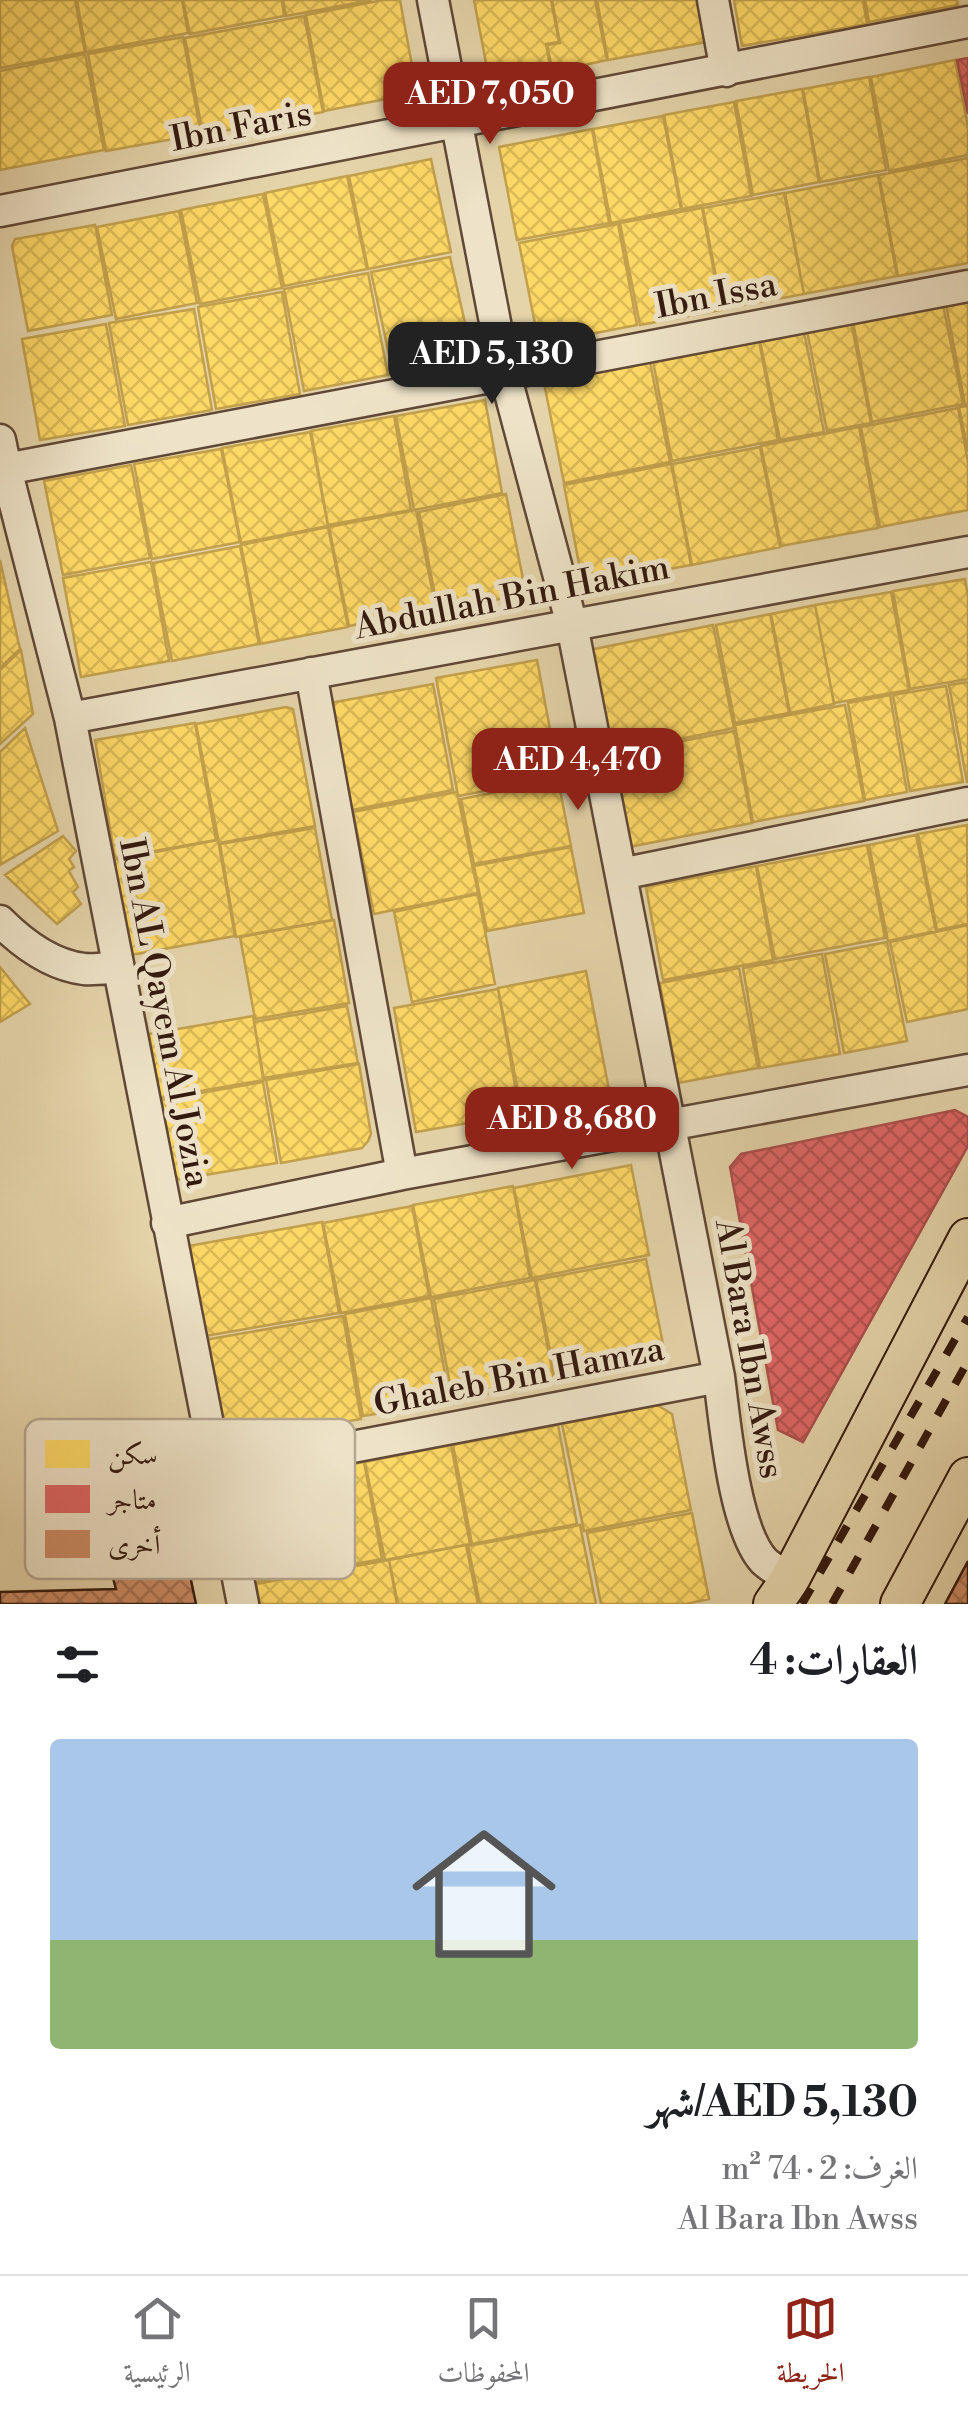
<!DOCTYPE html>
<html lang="ar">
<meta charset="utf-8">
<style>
body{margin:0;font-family:"Libre Bodoni",Amiri,serif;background:#f6f6f6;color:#202124;direction:rtl;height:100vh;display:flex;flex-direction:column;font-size:38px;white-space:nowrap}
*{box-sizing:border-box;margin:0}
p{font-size:32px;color:#757577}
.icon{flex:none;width:55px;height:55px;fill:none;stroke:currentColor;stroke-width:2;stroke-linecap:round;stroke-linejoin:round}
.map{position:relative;height:1604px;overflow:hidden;direction:ltr}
.side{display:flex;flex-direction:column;background:#fff;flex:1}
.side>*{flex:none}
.price{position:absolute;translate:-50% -85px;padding:0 22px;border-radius:20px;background:#8f2418;color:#fff;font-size:32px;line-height:65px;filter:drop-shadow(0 2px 5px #0008)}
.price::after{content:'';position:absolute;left:50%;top:60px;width:30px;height:22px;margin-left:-15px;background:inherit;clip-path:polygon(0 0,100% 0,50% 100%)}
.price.on{background:#222;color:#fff}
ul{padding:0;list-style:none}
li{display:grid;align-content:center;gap:20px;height:530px;padding:0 50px}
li+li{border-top:2px solid #e0e0e0}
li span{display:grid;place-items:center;height:310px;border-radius:10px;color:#555}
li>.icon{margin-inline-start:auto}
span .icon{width:180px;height:180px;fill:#fffc;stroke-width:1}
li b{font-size:42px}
h2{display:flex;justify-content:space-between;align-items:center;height:120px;padding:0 50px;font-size:42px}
.tab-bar{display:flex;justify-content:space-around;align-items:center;height:140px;border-top:2px solid #e0e0e0;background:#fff;font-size:28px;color:#757577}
.tab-bar a{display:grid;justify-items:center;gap:5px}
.tab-bar .on{color:#8f2418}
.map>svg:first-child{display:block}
</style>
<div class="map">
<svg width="968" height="1604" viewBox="0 0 968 1604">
<defs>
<pattern id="homes-cross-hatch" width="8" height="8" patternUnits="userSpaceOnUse" patternTransform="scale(2.5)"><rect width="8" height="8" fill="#ffd966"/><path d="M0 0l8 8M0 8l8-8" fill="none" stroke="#dbba57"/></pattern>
<pattern id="shops-cross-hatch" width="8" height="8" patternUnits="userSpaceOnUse" patternTransform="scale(2.5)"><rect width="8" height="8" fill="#e06666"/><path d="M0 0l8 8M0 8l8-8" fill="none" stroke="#b65352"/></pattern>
<pattern id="building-cross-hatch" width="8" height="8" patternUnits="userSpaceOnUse" patternTransform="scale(2.5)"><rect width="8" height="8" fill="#ce8d67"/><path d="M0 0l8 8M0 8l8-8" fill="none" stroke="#a87253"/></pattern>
</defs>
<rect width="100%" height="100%" fill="#e5d4aa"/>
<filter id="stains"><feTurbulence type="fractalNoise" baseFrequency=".002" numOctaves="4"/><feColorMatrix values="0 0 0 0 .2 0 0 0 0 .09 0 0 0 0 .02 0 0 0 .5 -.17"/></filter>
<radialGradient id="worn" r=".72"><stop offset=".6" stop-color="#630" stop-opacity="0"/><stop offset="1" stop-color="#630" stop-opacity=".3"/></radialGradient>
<path fill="url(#homes-cross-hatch)" stroke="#c2a04c" stroke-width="2.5" d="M0,0H75L85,52L0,68Z
M77,0H182L188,33L86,52Z
M183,0H282L284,16L190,34Z
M283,0H372L286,16Z
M383,0H400L417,93L324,111L306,15Z
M474,0H551L559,42L546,44L551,71L490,84Z
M552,0H595L607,60L553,72L547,45L560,43Z
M597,0H700L707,42L608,60Z
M734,0H863L867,24L742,46Z
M865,0H957L958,5L869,22Z
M304,16L323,112L203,135L185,38Z
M183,37L201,134L106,151L88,54Z
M85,54L104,150L0,170V71Z
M955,60L968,127V155L889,171L871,77Z
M869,77L886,170L820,182L803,89Z
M802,89L819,182L753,195L736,101Z
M734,102L751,196L682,209L664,115Z
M663,116L681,209L611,223L593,129Z
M592,129L609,223L517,240L499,147Z
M968,158V263L898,276L879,175Z
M431,159L451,252L368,269L349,176Z
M878,175L897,276L804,294L785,193Z
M347,176L367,269L284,286L265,193Z
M784,193L804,294L722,309L703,208Z
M263,194L282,288L200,304L181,210Z
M702,208L721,310L640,325L620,223Z
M179,211L197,303L116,319L97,227Z
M618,224L637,325L539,344L519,243Z
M95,225L112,315L28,331L12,246L15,239Z
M450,257L473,358L393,373L371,272Z
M368,273L388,375L304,391L284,289Z
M282,292L300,394L216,409L198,307Z
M968,300V404H965L946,305Z
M943,305L963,404L872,422L853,322Z
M194,309L212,410L128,425L109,323Z
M851,322L871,423L827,431L807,331Z
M106,324L125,426L40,440L22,339Z
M804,332L824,432L780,440L760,341Z
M759,341L778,440L672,461L653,361Z
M650,362L670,462L564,483L544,383Z
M485,400L502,493L414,510L396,416Z
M968,406V452L959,407Z
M958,408L968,462V510L880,527L861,427Z
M394,416L411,510L328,525L311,431Z
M859,427L878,528L781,546L761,446Z
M310,432L328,526L241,543L222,448Z
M760,447L780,547L692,565L672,464Z
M221,449L240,542L152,559L134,464Z
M671,464L691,565L583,585L564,485Z
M131,465L150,558L63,575L44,481Z
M506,494L526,594L438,611L419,512Z
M416,510L436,609L349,626L329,527Z
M328,527L348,627L260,644L241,545Z
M240,546L259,644L172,661L153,563Z
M0,560L20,649L0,668Z
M151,562L169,661L81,677L63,578Z
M965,579L968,597V679L910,689L893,591Z
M891,592L909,690L834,703L815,605Z
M815,605L834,704L790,713L771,614Z
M770,614L789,713L735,723L716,625Z
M713,625L734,728L610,753L589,650Z
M21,650L33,714L0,744V670Z
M537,660L559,777L458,796L436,678Z
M968,682V782H967L949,685Z
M433,684L453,790L352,810L330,703Z
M946,686L963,782L910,791L893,695Z
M890,695L907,792L865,800L848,703Z
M845,705L864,801L753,822L735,725Z
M286,707L293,709L315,826L219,843L196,724Z
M195,723L216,840L115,858L95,740Z
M25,728L58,831L0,865V752Z
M734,731L752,823L629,847L611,755Z
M558,780L571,846L474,864L461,799Z
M457,792L478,893L374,914L353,812Z
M967,825L968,924L937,930L918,834Z
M315,828L332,920L236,937L220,844Z
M916,835L936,931L888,941L869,845Z
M63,836L76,851L69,859L74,867L69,871L78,887L73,892L81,904L57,924L5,875Z
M218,840L235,936L131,955L114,860Z
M867,845L885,938L775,959L757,866Z
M571,847L584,913L487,931L474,866Z
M756,866L773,960L663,980L646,887Z
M478,894L495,984L412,1002L394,912Z
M334,920L349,1003L255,1019L240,937Z
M968,925V1009L907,1022L890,942Z
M887,942L907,1041L844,1053L825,954Z
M822,954L840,1054L760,1068L743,968Z
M0,967L30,1004L0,1022Z
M739,968L758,1068L678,1083L660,983Z
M586,971L610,1095L522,1112L498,988Z
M498,989L520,1114L416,1132L394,1008Z
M347,1006L358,1063L263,1078L254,1022Z
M253,1016L264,1080L160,1098L149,1034Z
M359,1064L371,1134L368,1141L362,1148L281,1163L266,1080Z
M263,1082L277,1163L175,1180L161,1100Z
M631,1165L649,1255L532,1278L514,1188Z
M513,1186L530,1278L431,1297L413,1205Z
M412,1206L429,1296L341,1313L323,1223Z
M322,1222L339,1313L199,1337L183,1247Z
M646,1259L666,1359L556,1381L536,1280Z
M535,1280L554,1381L453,1400L434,1299Z
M431,1298L450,1401L363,1416L345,1314Z
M343,1316L361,1419L222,1443L204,1340Z
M657,1405L672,1414L691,1510L584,1531L562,1424Z
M558,1425L577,1524L472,1544L453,1445Z
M451,1445L470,1544L385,1560L365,1462Z
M364,1462L382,1559L250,1583L232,1486Z
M692,1513L709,1599L686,1604H601L587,1533Z
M580,1525L596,1604H480L468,1546Z
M466,1545L478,1604H398L389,1560Z
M389,1560L397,1604H260L256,1584Z"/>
<path fill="url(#shops-cross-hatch)" stroke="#ac4f4c" stroke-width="2.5" d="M968,58V114L957,60Z
M955,1110L968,1117V1146L803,1442L778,1430L730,1167L741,1154Z"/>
<path fill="url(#building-cross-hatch)" stroke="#331a0f" stroke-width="2.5" d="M165,1456L196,1604H0V1592L116,1589L83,1471Z
M968,1561V1604H945Z"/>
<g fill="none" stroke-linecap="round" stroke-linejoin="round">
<g stroke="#604836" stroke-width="35">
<path id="minor" d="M433,0L505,374L572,625L719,1377C725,1422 734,1529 764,1561C771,1568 782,1573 790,1579
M713,0L726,71
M0,211L968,22
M0,440L6,469L70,718L243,1604
M6,469L968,286
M311,673L402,1174
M70,718L968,552
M621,874L968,803
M0,921C22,943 51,965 84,969C95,970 106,968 117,967
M167,1223L402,1174L968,1070
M216,1473L719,1377"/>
</g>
<g stroke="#331a0f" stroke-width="42">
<path id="major" d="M773,1604L790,1579L968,1238
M900,1604L968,1477"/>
</g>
<use href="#minor" stroke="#eee3c8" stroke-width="30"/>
<use href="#major" stroke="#e5d4aa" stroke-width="38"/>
<path stroke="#331a0f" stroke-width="8" stroke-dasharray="18 18" stroke-linecap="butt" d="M802,1604L968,1317
M832,1604L968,1361"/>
</g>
<g text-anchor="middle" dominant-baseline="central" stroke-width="10" stroke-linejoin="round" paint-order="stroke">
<g font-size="35" fill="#331a0f" stroke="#eee3c8">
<text transform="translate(241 127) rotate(-11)">Ibn Faris</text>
<text transform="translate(716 296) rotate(-11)">Ibn Issa</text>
<text transform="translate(512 598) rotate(-11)">Abdullah Bin Hakim</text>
<text transform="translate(164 1013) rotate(79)">Ibn AL Qayem Al Jozia</text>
<text transform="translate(749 1349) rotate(80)">Al Bara Ibn Awss</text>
<text transform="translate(519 1377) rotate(-11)">Ghaleb Bin Hamza</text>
</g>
</g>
<rect x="25" y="1419" width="330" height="160" rx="15" fill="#eee3c8" stroke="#b6a790" stroke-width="2.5"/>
<rect x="45" y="1440" width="45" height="28" fill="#ffd966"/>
<rect x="45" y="1485" width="45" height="28" fill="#e06666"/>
<rect x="45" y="1530" width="45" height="28" fill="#ce8d67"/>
<g font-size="28" fill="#331a0f">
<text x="108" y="1464">سكن</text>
<text x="108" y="1509">متاجر</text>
<text x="108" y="1554">أخرى</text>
</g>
<rect width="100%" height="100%" filter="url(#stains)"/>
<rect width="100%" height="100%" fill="url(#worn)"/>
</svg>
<b class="price" style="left:490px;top:147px">AED 7,050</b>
<b class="price on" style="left:492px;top:407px">AED 5,130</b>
<b class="price" style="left:578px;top:813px">AED 4,470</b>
<b class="price" style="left:572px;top:1172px">AED 8,680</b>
</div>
<section class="side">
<h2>العقارات: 4<svg class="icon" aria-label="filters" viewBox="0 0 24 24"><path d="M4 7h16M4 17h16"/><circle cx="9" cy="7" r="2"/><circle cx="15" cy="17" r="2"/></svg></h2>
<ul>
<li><span style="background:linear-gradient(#a9c7e8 65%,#8fb573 0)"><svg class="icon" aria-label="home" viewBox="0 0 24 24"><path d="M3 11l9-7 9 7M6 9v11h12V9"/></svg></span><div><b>AED 5,130/شهر</b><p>الغرف: 2 · 74 m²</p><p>Al Bara Ibn Awss</p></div></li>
</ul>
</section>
<nav class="tab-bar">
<a class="on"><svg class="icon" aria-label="map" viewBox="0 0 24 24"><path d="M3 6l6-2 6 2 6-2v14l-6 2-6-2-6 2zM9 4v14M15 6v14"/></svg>الخريطة</a>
<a><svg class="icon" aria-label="saved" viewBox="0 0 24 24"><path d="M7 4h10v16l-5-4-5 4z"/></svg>المحفوظات</a>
<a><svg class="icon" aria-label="home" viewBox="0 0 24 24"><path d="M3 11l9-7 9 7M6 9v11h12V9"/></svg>الرئيسية</a>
</nav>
